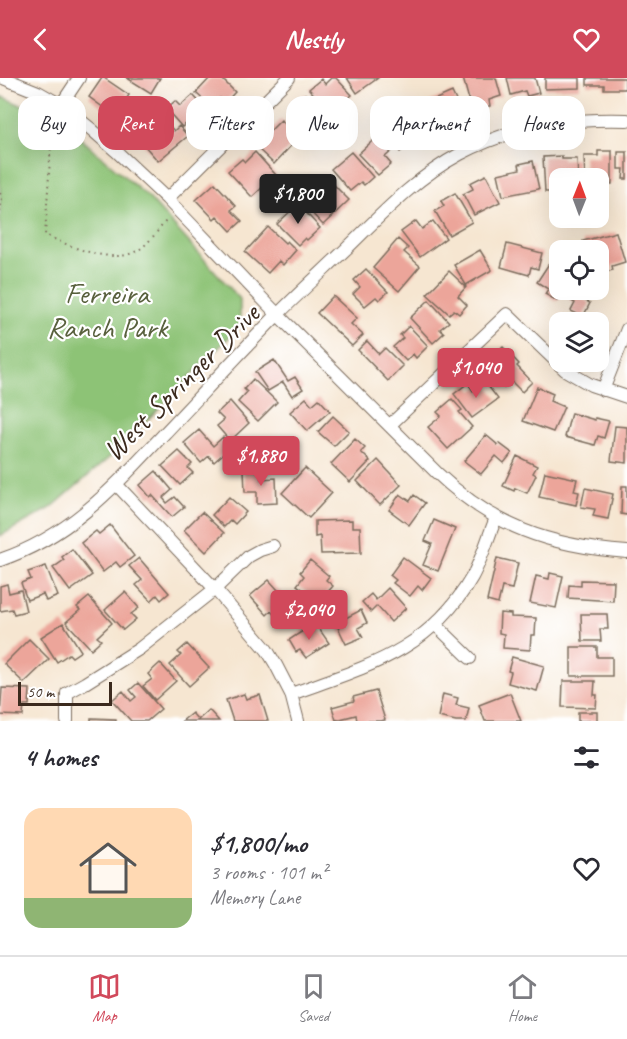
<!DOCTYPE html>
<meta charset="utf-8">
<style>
body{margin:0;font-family:Caveat,sans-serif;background:#f7f7f7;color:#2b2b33;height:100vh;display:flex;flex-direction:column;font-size:22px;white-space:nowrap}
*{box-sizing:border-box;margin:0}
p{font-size:20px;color:#7c7c81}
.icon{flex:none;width:33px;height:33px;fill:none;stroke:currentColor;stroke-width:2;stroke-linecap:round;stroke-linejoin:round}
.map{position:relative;height:643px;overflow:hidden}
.side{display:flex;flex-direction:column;background:#fff;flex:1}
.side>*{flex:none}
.banner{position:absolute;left:18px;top:18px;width:591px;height:54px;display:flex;gap:12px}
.needle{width:39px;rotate:1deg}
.fabs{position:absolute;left:549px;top:90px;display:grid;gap:12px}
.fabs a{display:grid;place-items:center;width:60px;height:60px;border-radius:12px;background:#fff;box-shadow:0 6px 24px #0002;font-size:30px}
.scale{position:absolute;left:18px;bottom:15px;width:94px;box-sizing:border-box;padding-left:6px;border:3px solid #3b2a1e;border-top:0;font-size:16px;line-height:21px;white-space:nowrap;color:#3b2a1e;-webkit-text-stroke:4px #fff;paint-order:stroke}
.price{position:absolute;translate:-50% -51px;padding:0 14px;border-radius:6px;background:#d1495b;color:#fff;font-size:20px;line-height:39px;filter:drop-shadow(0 2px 3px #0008)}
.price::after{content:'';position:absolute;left:50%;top:36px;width:18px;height:14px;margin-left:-9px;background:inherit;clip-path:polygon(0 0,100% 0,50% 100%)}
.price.current{background:#222;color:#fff}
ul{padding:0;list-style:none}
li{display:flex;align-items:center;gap:18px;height:150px;padding:0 24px}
li span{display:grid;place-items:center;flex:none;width:168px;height:120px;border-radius:18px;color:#555}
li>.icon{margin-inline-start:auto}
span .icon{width:72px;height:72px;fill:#fffc;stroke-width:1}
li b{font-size:26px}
h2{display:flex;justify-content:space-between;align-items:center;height:72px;padding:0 24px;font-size:26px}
.tag{padding:0 21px;border-radius:18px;background:#fff;box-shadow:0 6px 24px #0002;font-size:21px;line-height:54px}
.tag.current{background:#d1495b;color:#fff}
header{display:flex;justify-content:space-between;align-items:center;height:78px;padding:0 24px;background:#d1495b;color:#fff;font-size:27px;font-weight:600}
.tabs{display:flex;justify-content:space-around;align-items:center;height:84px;border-top:2px solid #e1e1e2;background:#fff;font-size:16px;color:#7c7c81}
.tabs a{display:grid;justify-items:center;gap:3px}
.tabs .current{color:#d1495b}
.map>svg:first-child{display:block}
</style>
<header><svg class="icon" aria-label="back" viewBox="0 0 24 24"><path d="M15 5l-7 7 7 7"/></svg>Nestly<svg class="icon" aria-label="heart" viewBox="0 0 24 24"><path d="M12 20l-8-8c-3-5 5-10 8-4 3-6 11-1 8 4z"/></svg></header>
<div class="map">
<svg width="627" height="643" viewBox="0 0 627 643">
<rect width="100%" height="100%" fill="#fff"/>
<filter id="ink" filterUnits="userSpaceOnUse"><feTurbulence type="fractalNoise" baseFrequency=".0167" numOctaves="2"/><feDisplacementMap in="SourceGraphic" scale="12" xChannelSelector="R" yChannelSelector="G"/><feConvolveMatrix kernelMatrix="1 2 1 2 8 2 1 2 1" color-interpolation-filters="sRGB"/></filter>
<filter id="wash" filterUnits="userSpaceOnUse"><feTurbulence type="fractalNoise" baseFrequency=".008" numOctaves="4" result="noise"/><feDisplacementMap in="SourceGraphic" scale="24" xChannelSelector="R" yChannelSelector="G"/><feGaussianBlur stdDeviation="1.35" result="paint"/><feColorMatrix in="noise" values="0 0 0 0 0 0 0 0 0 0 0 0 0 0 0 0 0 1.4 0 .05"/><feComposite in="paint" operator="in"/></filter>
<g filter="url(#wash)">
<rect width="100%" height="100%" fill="#f6e6d1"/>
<path fill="#8dc376" stroke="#64764a" stroke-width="1.5" d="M0,18L63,45L149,120L240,221V248L118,372L51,430L0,458Z"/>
<g id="blocks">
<path fill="#eca59a" d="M102,0H104L129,17L125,23L136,31L126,46L89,19Z
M127,0H160L151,15Z
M210,0H221L235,14L225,25L220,20L211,29L196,15Z
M331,0H336L352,17L331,35L309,11L321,1L325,6Z
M347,0H378L357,15Z
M463,0H496L501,18L489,22L490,28L472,33Z
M507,0H535L539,15L527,18L525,13L511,17Z
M545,0H580V10L545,11Z
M587,0H625V11H604V7H587Z
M452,14L463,38L451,43L450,40L427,50L418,29Z
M305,16L334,42L313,65L286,40L294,31L302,39L307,34L297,26Z
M193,17L212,38L199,49L192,41L182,49L166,31L175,23L180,28Z
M160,37L174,53L179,48L188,58L158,83L136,58Z
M399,40L415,63L400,74L383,51Z
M281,42L299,59L274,86L255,68Z
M379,57L393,72L385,79L391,86L378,97L358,76Z
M598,73H612V106H598V100H585L584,78H598Z
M255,74L276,97L252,119L228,93L242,81L245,84Z
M351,74L373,99L364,107L361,104L350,113L331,91Z
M618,74H627V101H623L624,91H618Z
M562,78V81H577L578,100H560V114H545L543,79Z
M533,83L539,111L503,118L498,96L520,91L519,86Z
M486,97L500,124L474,137L463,116L473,111L470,105Z
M328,101L349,122L323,147L310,133L315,128L307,120Z
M215,105L236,128L231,132L242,143L231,153L217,138L214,141L196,122Z
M455,115L472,144L449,157L435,133L444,128L441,123Z
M298,126L320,150L307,162L305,160L298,167L277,146Z
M416,143L422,151L433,143L446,160L420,179L401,154Z
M268,149L285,165L287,163L296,172L283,187L279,183L268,195L245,174Z
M616,154L625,184L612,188L613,192L598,196V172H586L583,163Z
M398,161L408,170L404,174L420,188L399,213L373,190Z
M507,166L542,175L538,191L531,189L529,197L501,189Z
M480,172L492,192L466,207L454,187Z
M552,181L560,185V212H564L557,223L545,216L548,211L537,204Z
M366,191L388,214L379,222L376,219L365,228L353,216L360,209L354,202Z
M449,193L466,209L458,218L467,227L459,236L454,232L449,236L427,216Z
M573,216L590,225L583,239L571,233L575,225L570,222Z
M333,218L357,240L351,246L363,257L352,268L317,235Z
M429,222L449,244L440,251L444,255L433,265L410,240Z
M409,248L428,268L416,280L413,276L406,283L393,269L403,260L400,257Z
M367,263L379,276L385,270L403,288L388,303L358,272Z
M503,269L519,286L517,288L532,304L522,314L511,303L504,310L483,288Z
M274,282L288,303L295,299L303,311L292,318L283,304L268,313L255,294Z
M253,301L277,324L258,343L238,324L247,314L244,311Z
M485,304L498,321L472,340L454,316L468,305L473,313Z
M537,309L553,316L550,323L564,329L553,354L523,343Z
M306,320L312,327L319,321L330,333L307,353L290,334Z
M452,321L462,332L459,334L472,349L448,371L428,349L441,338L437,334Z
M230,323L249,345L230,363L217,348L224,342L217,335Z
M571,335L595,342V340L609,343L604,360L598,358L595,367L565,359Z
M333,338L349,353L334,368L318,354Z
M615,348L627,349V385L611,383Z
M199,352L213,368L223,359L231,369L214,384L209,378L201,385L184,365Z
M486,357L498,367L500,366L512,375L504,385L496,378L481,396L464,383Z
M355,361L365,370L361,374L370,383L350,404L331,386Z
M179,373L192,386L188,390L193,395L180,407L162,388Z
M517,378L537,388L533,395L536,397L527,415L515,410L514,413L503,408Z
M378,382L401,407L380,427L357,403Z
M305,390L332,415L309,440L282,415Z
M244,392H260L261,401L276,400L277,425L257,426V414H245Z
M156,393L172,412L163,420L167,425L175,419L184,429L172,439L152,417L150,419L140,407Z
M545,394L577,401L574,413L579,414L576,427L539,419Z
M622,408H627V437L621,436Z
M585,410L613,416L608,441L593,438L595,431L581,429Z
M400,416L410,423L414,417L425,425L409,447L389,432Z
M229,419L246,434L235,446L231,442L224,449L212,437Z
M202,434L224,455L206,474L184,452Z
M352,442V449H360L361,475L321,476L320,458L315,459V443Z
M434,442L455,451L438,493L423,487L432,466L425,463Z
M110,447L134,478L120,489L116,484L103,494L81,465L96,453L99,456Z
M72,471L92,497L70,513L53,490L64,482L62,479Z
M403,479L431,500L422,512L418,508L410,518L393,505L396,502L390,497Z
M139,480L169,515L161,522L157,517L151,523L136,507L142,502L129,488Z
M497,480L518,485L512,511L502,509L498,526L487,523Z
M310,482L329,498L326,502L333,508L319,524L297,507L304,498L300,494Z
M46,488L58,518L46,523L43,516L27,522L21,505L31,501L28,494Z
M550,495L563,498L556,530L530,525L536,498L549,501Z
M269,502L289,524L284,529L294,541L285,549L271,533L267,537L250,518Z
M581,502L614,503L613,523L568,520L569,507L581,508Z
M7,506L9,515L21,512L26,533L14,536L12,531L0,533V508Z
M388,510L406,530L391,544L377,528L371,534L362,524L371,516L376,522Z
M125,514L139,530L131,536L136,541L123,552L105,532Z
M89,519L112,545L97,559L101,562L91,571L66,544L80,532L77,529Z
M361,532L367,545L358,550L363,559L346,566L336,545Z
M500,535L511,536V539L536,540L535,557H531L530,572L503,570L504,556L499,555Z
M581,536H607L608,551H600L601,563H582Z
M63,545L81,573L72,579L69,576L57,584L41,559Z
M315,545L329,565L306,580L300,572L296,574L289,562Z
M29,561L49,581L24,605L4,586Z
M187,566L209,590L189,608L170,587L181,577L178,574Z
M571,569H597V579H612V598H571Z
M512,579L544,588L537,613L508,605L511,594L508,593Z
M160,585L176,603L155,622L143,608L152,601L148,596Z
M563,603H595L594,617H597L596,630L562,629Z
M138,605L161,631L147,643H131L112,622L123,613L131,623L136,619L130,612Z
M2,610L30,611L29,627H24L23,638L0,637Z
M376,613L385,642L380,643H357L356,637L336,642L332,629L354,623L353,619Z
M510,615L521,643H485L479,627Z
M244,616L246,621L260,617L268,643H233L226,622Z
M443,616L458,620L456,627L469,630L466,643H456L438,639Z
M209,632L219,643H182L192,635L198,642Z
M578,634H597V643H578Z
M91,640L116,641V643H91Z"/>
</g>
</g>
<g filter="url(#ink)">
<use href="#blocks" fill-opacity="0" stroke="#7c6c5d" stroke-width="1.5"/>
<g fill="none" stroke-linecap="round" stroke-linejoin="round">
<g stroke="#7c6c5d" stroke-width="14">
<path id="minor" d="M3,0L38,14L61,27L91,51L116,73L167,121L278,237L437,395C494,449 549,468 627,474
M61,27L79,0
M167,121L289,0
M603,312L627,251
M390,347L507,236L565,292L591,307L627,319
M116,406L215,511L267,572L276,587L291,616L298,643
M0,482C71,458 114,409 164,356C201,317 238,277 276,238C299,215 322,194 345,172C381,137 415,100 460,76C512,48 569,40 627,42
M435,546L470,580
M291,616C365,589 429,574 472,499C482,481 488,459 496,440
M67,643V615L85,605L139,571L215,511L249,478L260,472L273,468"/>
</g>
<path stroke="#7c6c5d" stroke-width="2" stroke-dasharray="1.5 4.5" stroke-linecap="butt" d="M0,21L2,17
M63,44L51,66L45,157C70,168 114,189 140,171C150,164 158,152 166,143
M0,115L2,120L0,134"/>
<use href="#minor" stroke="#fff" stroke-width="12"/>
</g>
</g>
<g text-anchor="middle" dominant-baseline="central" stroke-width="4.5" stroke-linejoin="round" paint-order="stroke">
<g font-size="30" fill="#58603d" stroke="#fff">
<text x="107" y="215">Ferreira<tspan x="107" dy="34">Ranch Park</tspan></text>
</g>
<g font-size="30" fill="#3b2a1e" stroke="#fff">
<text transform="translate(181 304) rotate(-45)">West Springer Drive</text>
</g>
</g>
</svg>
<div class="fabs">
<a><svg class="needle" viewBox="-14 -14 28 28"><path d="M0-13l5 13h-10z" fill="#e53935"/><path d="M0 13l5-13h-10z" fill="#7c7c81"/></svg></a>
<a><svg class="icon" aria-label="locate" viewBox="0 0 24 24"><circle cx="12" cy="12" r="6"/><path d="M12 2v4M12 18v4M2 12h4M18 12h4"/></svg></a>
<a><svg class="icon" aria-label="layers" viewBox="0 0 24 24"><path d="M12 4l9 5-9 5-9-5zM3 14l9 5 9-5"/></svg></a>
</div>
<div class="scale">50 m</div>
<b class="price current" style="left:298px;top:147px">$1,800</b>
<b class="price" style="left:476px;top:321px">$1,040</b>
<b class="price" style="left:261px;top:409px">$1,880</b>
<b class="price" style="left:309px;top:563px">$2,040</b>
<div class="banner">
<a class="tag">Buy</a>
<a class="tag current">Rent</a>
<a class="tag">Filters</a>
<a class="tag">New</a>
<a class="tag">Apartment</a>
<a class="tag">House</a>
</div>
</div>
<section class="side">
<h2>4 homes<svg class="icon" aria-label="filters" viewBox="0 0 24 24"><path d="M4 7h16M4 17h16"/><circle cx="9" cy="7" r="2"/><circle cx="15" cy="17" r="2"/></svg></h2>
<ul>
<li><span style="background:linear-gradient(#ffd9b3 75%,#8fb573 0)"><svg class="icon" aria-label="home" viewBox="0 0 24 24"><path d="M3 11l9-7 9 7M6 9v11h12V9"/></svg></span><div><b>$1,800/mo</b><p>3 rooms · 101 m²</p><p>Memory Lane</p></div><svg class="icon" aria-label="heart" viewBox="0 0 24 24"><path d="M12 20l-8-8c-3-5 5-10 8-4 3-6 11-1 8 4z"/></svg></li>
</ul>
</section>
<nav class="tabs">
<a class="current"><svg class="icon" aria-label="map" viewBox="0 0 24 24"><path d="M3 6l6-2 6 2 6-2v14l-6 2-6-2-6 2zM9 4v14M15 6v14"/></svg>Map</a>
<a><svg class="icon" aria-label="saved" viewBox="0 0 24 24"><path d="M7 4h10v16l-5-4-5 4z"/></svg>Saved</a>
<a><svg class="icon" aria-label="home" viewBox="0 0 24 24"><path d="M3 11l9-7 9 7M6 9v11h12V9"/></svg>Home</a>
</nav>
